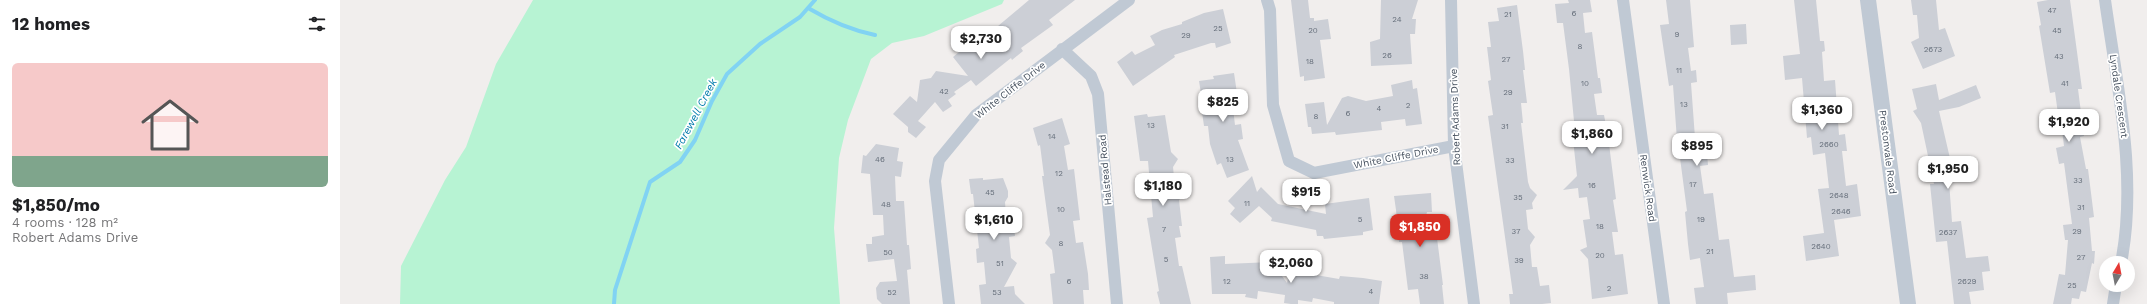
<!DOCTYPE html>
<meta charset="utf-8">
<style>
body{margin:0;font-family:"Work Sans",sans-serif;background:#f2f2f2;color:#202124;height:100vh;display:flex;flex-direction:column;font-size:15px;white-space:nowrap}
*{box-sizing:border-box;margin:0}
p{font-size:13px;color:#757577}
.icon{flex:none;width:22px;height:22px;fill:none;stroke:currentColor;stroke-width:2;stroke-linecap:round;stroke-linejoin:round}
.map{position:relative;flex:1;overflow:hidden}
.sheet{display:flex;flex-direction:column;background:#fff;width:340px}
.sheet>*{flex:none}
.needle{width:26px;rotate:10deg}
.controls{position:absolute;left:1759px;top:256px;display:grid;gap:8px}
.controls a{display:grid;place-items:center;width:36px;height:36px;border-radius:50%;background:#fff;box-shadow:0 4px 16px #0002;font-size:20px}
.price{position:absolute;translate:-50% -34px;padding:0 9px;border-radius:8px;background:#fff;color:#222;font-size:13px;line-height:26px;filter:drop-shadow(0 1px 2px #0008)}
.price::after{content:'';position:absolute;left:50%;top:24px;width:12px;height:9px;margin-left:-6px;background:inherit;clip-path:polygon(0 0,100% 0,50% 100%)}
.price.current{background:#d93025;color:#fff}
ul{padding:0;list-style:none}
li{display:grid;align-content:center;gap:8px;height:212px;padding:0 12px}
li+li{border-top:1px solid #e0e0e0}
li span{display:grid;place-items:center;height:124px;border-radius:6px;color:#555}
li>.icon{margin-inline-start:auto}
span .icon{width:72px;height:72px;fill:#fffc;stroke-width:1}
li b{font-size:17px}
h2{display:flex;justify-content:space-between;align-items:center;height:48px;padding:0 12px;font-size:17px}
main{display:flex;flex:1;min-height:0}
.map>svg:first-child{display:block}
</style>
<main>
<section class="sheet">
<h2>12 homes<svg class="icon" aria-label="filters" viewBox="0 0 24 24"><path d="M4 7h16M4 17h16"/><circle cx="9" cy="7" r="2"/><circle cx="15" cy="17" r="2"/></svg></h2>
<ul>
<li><span style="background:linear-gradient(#f6c9c9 75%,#7fa58c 0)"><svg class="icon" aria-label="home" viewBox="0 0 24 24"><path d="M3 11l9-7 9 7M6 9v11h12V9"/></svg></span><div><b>$1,850/mo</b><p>4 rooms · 128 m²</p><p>Robert Adams Drive</p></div></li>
</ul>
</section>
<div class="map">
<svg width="1807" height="304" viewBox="0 0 1807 304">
<rect width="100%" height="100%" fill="#f1eeed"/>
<path fill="#b7f3d3" d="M193,0H664L662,4L584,36L552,43L531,59L508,120L499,158L494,228L500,304H60L61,266L105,180L126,147L156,64Z"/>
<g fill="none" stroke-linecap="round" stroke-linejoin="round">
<path stroke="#81d3f3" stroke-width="4" d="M468,8C490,21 510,30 535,35
M274,304L275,290L310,182L340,162L355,140L372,101L387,74L420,44L460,17L475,0"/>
</g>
<path fill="#cccfd6" d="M689,0H735L709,20L713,25L681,48L683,51L672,60L671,58L636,86L631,80L614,92L616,94L608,100L612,106L603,112L595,102L578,121L586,127L576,138L568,132V127L553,114L570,96L577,102L580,80L591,78L596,71L628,76L613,57L630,43L633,47Z
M951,0H968L970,18H974V21L988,19L991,39L980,40L985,78L964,81V76L960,77Z
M1041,0H1078L1072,19H1076L1075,34H1070L1072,64L1031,66L1030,42L1040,39Z
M1228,0H1250L1252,12L1243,13L1245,33L1252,32L1258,78H1260L1262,93L1254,94L1257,115H1264L1268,136L1276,199L1273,200L1278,232H1272L1275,255L1283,254L1288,294L1252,299L1248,259L1240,250L1247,247L1243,220L1250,219L1247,197L1239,198L1238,188L1223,190L1237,176L1231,121H1234L1229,69L1223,23H1217L1215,4L1229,3Z
M1326,0H1350L1354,47L1348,48L1351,71L1356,70L1357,82L1351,83L1355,138L1360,137L1362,155L1367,154L1368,165L1360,166L1364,194L1373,193L1379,240L1389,239L1394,277L1415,275L1416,290L1387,293L1388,304H1356L1354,288L1364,287L1360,258L1350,260L1348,244L1345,212L1347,211L1340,158H1338L1336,141L1337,140L1333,85L1329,86L1320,25L1329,24Z
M1454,0H1476L1480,41H1484L1485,51L1482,52L1484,81L1495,80L1499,135L1505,134L1507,151H1502L1506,186L1517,184L1521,216L1494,220L1499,256L1466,261L1463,236L1484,233L1478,189L1489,188L1485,153L1473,155L1471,137L1467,138L1462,78L1445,80L1443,56L1460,54Z
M1571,0H1596L1599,30L1605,28L1615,56L1583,69L1571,42L1579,38L1577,15H1573Z
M1708,0H1730L1742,89H1738L1744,136L1740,137L1746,169H1748L1754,217L1749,218L1752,251H1755L1754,264L1752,263L1746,292L1741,291L1739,299L1732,298L1731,304H1713L1719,274L1725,275L1728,240H1725L1723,225L1732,224L1724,163L1719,164L1716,148L1724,146L1720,114H1718L1715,92L1710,93L1699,26L1701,25L1697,2Z
M1177,5L1183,51L1185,70H1183L1187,103H1181L1183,123H1181L1188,182L1190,188L1197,195L1192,203L1193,209L1186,210L1188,229L1195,237L1190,245L1192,267H1197L1200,286L1209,285L1211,303L1202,304H1170L1169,294H1173L1148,116L1153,115L1148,81L1151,80L1147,47H1151L1148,22L1159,21L1157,8Z
M883,9L891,43L876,48L875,43H871L834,55L835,57L793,86L777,62L792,51L795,55L815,45L810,36L822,30L842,24V22L864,13Z
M1406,24L1407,44L1391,45L1390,25Z
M894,73L898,100H892L895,125L901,124L903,139L898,140L909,170L887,178L881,163L877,165L870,144L868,126H864L862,112H864L859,81L874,79L873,76Z
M1072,80L1073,89L1077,88L1082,124L1066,126L1065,119L1041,122L1042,130L996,135L995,132L972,134L971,127H968L965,104L984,102L987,125L1002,98L1008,96L1026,101L1053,96L1051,85Z
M1596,84L1599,100L1636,85L1641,98L1619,107L1599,111L1612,167L1613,180L1609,181L1612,222L1621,221L1626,258L1648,256L1650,271L1642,272L1644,290L1629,292L1631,304H1614L1607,241L1596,242L1590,184H1594L1581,123L1573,111L1577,109L1572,89Z
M807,114L808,117L825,115L831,152L838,159L833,167L835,187L842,192V197L839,200L842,226H839L841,237L835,238L839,266H842L851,304H820L817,292L819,291L807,218L813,217L811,195L804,196L802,184H810L808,161H800L794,116Z
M722,118L730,144L724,146L728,170L734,169L740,220L733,221L736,243L743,242L748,274L749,290H743L744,304H713L710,274L715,273L712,250L705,243L710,235L702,176H704L700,145L698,146L693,128Z
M536,144L559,148L557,161L563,162L561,177L555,176L556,201H564L567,245H569L571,269L567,270L570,304H542L537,299L536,288L540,282L557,281L554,259L528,262L526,244H532V237L544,235L543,215H533L530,174L521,173L523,155L526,156Z
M912,176L917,192L921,187L938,204L986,214L985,204L1029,198L1033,230L1023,232V235L984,239L983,236H977L976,230L931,221L932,218L919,206L900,223L890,214L895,208L888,201Z
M643,178V180L663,178L668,191V197L665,202L666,216L674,225L675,236L669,237L671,258L677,263L664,287L674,286L675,294L685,304H641L639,285L646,284L644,262L637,263L636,249L639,248L633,194H631L629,179Z
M1091,193L1092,212H1087L1086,216L1089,239L1097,238L1103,285H1102L1104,304H1080L1078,289L1068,290L1062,242H1059L1056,210L1054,196Z
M885,256V264L932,262L947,283L950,268L957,269L961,267L967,268L969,271L977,272L976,275L999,279L1000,276L1023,278L1042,281L1039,304H994V302L973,298L972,302L958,300V304H951L944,303L945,295L918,291L917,299L905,297L906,294H872L870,257Z"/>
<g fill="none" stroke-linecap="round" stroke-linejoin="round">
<path stroke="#c0c9d4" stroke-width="12" d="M927,0L930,10L933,105L949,161L974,173L1114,146
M1111,0L1114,146L1134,304
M1283,0L1324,304
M1765,0C1777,86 1798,177 1781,263
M722,49L751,76L758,94L777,304
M609,304L595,181L599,160L636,115L789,0
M1773,304L1776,285"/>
<path stroke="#c0c9d4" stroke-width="16" d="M1528,0L1568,304"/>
</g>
<g text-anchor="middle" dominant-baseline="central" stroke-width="3.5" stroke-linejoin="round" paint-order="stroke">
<g font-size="8" fill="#666f7b">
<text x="1712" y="10">47</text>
<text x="1234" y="13">6</text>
<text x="1168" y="14">21</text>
<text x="1057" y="19">24</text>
<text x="878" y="28">25</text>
<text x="973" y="30">20</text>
<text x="1717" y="30">45</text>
<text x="1337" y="34">9</text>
<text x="846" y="35">29</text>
<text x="1240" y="46">8</text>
<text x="1593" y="49">2673</text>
<text x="1047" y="55">26</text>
<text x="1719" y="56">43</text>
<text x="1166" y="59">27</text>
<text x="970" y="61">18</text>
<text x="1339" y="70">11</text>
<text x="1245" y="83">10</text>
<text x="1725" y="83">41</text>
<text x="604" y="91">42</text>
<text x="1168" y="92">29</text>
<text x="1344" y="104">13</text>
<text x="1068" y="105">2</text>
<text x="1039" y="108">4</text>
<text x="1008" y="113">6</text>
<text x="976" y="116">8</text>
<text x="811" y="125">13</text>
<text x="1165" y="126">31</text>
<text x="712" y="136">14</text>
<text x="1489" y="144">2660</text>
<text x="540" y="159">46</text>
<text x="890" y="159">13</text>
<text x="1170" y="160">33</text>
<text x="719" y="173">12</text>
<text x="1738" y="180">33</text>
<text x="1353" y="184">17</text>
<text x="1252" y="185">16</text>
<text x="650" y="192">45</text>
<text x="1499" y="195">2648</text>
<text x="1178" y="197">35</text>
<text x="907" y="203">11</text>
<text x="546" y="204">48</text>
<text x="1741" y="207">31</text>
<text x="721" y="209">10</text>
<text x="1501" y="211">2646</text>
<text x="1020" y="219">5</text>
<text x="1361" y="219">19</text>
<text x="1260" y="226">18</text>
<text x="824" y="229">7</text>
<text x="1176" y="231">37</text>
<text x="1737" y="231">29</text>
<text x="1608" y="232">2637</text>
<text x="721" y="243">8</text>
<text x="1481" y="246">2640</text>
<text x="1370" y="251">21</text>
<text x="548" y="252">50</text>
<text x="1260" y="255">20</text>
<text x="1741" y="257">27</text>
<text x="826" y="259">5</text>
<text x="1179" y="260">39</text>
<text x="660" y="263">51</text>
<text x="1084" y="276">38</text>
<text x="729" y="281">6</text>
<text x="887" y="281">12</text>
<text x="1627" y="281">2629</text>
<text x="1732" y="285">25</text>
<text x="1269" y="288">2</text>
<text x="1031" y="291">4</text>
<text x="552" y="292">52</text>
<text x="657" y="292">53</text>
</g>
<g font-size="10" fill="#444f5d" stroke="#fff">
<text transform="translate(670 90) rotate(-38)">White Cliffe Drive</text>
<text transform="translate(1779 96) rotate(82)">Lyndale Crescent</text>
<text transform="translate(1115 117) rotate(-92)">Robert Adams Drive</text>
<text transform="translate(1548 152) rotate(83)">Prestonvale Road</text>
<text transform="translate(1056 157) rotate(-11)">White Cliffe Drive</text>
<text transform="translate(765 170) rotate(-95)">Halstead Road</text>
<text transform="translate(1308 188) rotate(82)">Renwick Road</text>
</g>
<g font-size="11" font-style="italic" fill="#017bac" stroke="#fff">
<text transform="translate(356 114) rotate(-62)">Farewell Creek</text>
</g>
</g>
</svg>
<div class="controls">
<a><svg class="needle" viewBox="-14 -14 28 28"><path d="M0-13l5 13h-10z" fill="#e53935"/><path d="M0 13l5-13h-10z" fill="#757577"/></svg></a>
</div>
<b class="price" style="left:641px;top:60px">$2,730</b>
<b class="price" style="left:883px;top:123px">$825</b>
<b class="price" style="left:1482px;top:131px">$1,360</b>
<b class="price" style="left:1729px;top:143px">$1,920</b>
<b class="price" style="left:1252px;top:155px">$1,860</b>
<b class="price" style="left:1357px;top:167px">$895</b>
<b class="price" style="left:1608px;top:190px">$1,950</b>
<b class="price" style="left:823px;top:207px">$1,180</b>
<b class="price" style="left:966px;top:213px">$915</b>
<b class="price" style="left:654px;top:241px">$1,610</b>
<b class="price current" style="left:1080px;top:248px">$1,850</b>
<b class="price" style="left:951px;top:284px">$2,060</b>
</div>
</main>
